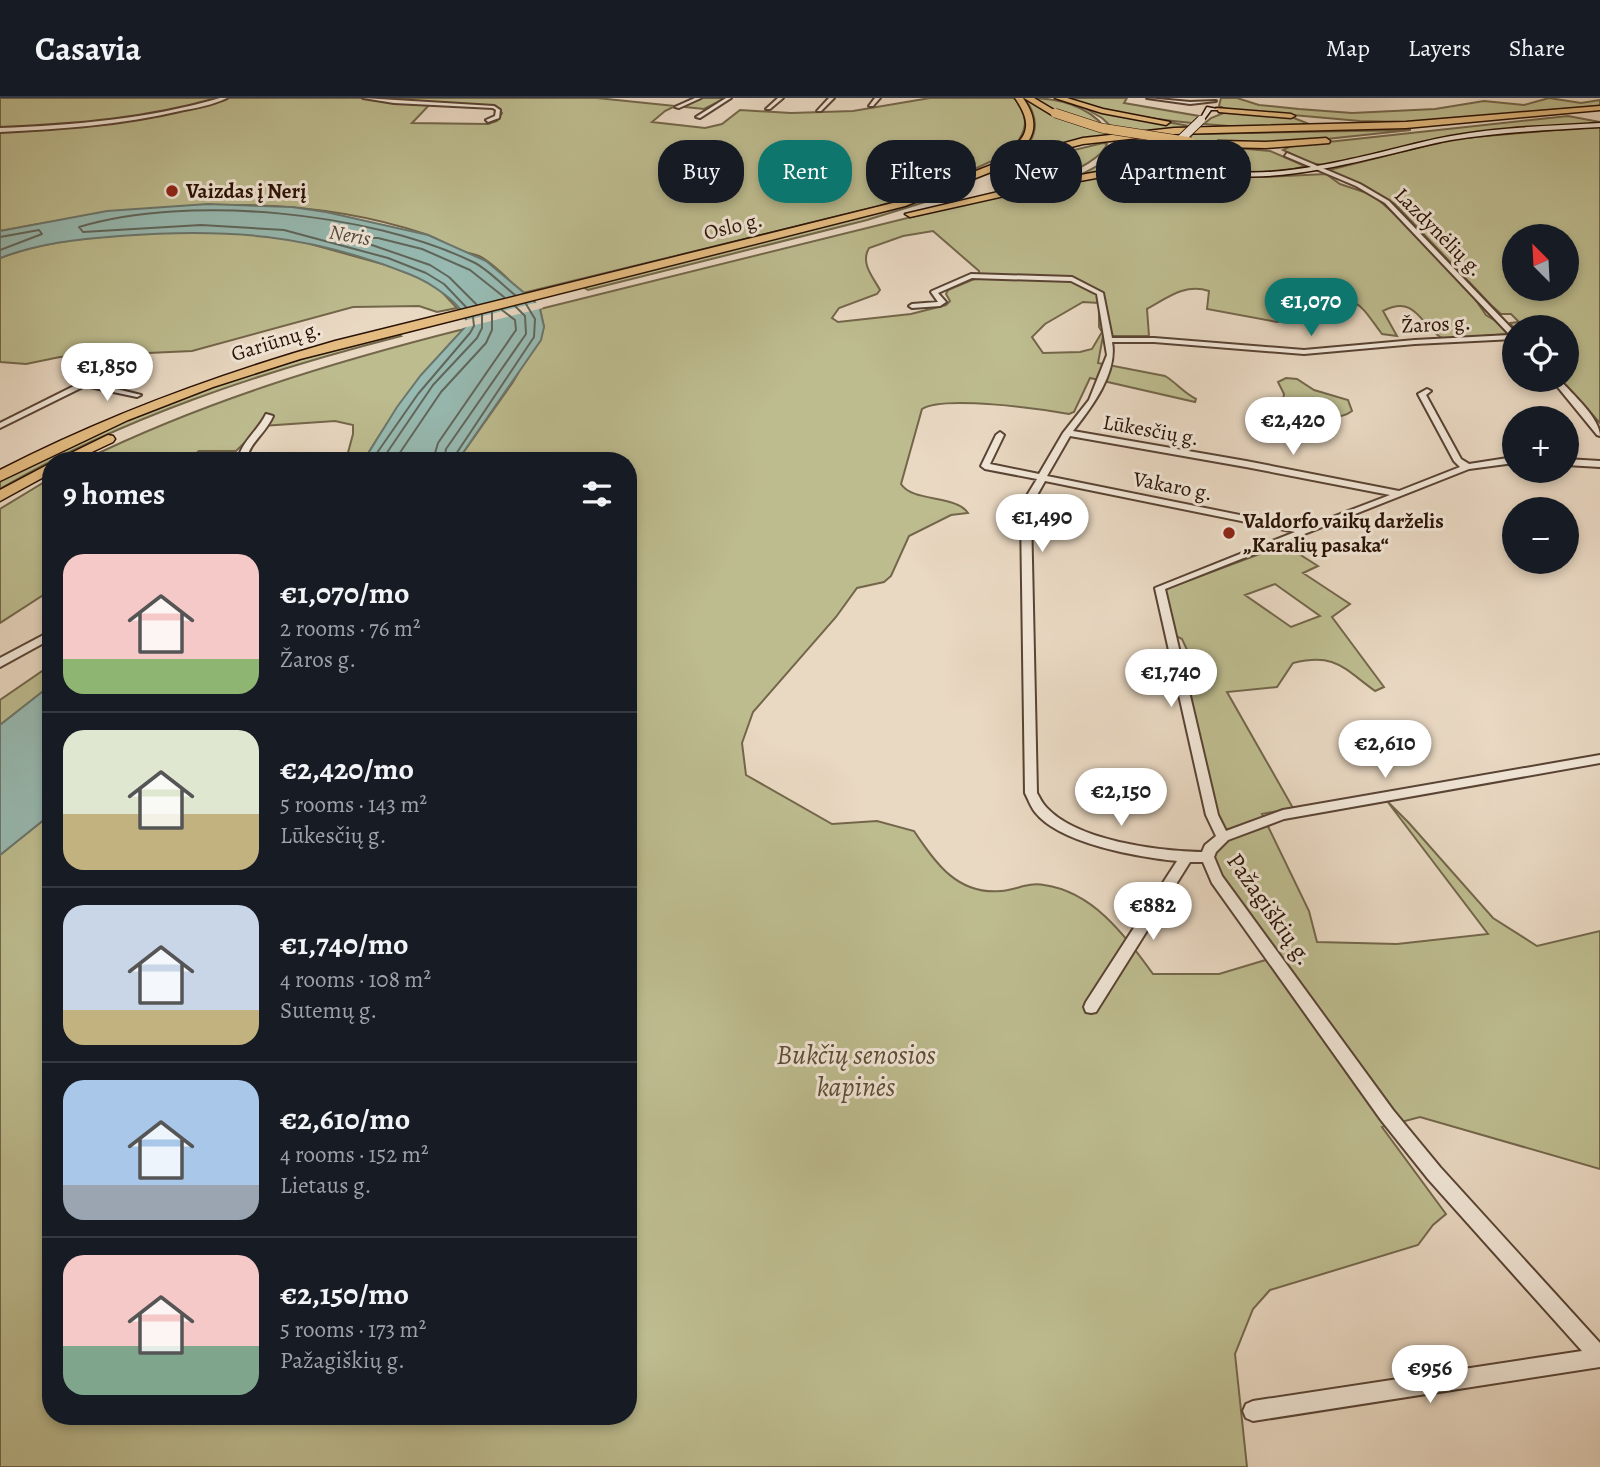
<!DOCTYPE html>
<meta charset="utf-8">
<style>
body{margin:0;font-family:Alegreya,serif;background:#20242c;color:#f1f3f6;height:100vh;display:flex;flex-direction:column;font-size:26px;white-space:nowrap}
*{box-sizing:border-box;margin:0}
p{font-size:23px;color:#9ea1a6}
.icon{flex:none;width:38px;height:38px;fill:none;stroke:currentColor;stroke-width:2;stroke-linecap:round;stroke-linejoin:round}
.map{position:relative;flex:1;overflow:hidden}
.panel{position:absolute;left:42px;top:354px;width:595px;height:973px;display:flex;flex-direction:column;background:#171b24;border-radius:28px;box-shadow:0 4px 10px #0003}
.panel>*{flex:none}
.guide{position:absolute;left:658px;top:42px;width:665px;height:63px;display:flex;gap:14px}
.needle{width:46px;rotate:336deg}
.buttons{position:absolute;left:1502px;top:126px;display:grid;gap:14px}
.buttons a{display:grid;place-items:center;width:77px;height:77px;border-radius:50%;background:#171b24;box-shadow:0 4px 10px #0003;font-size:35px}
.price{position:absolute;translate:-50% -60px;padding:0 16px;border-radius:24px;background:#fff;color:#222;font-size:23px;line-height:46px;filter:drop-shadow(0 2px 4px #0008)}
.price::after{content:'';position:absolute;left:50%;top:42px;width:21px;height:16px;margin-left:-10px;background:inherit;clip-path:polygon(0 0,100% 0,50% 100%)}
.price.current{background:#0f766e;color:#fff}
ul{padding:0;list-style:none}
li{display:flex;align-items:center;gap:21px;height:175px;padding:0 21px}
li+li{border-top:2px solid #363941}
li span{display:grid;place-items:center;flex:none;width:196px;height:140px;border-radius:21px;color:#555}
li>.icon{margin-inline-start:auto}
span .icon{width:84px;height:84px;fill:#fffc;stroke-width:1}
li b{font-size:30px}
h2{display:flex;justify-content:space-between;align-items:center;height:84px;padding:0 21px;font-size:30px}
.tag{padding:0 24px;border-radius:28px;background:#171b24;box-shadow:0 4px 10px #0003;font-size:24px;line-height:63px}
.tag.current{background:#0f766e;color:#fff}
header{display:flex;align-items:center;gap:42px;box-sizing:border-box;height:98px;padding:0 35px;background:#171b24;border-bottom:2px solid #363941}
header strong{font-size:33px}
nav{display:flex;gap:38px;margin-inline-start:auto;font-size:24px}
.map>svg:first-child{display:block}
</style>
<header>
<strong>Casavia</strong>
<nav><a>Map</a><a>Layers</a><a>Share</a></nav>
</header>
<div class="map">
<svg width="1600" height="1369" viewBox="0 0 1600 1369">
<rect width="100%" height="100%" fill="#e9d8c2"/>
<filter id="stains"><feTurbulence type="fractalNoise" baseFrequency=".00286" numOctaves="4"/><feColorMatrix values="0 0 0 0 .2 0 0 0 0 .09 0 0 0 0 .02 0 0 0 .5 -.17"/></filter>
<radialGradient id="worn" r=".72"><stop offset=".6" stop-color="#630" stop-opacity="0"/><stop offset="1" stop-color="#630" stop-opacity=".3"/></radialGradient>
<path fill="#bdbc8f" stroke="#73664a" stroke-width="2" fill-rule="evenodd" d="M0,0H597L675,8L695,0H726L704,11L675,8L665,13L652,24L705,30L722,26L740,12L791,15L853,13L930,0H1014C1033,21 1025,38 1007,56L929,92L876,109L523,195C509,183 495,166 479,158C472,155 465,155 458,152C447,147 437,140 425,136C288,90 139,106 0,133ZM432,4L496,8L502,15L497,23L488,26L412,25Z
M1024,0L1055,17L1115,32L1102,20L1083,9L1189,28L1186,31L1096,39L1016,58C1038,42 1041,21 1024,0Z
M1031,0C1057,0 1089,8 1105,30L1057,14Z
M1065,0H1127L1124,5L1199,18L1192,25C1149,21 1107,14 1065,0Z
M1221,0H1237L1259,7L1299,11L1352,15L1435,11L1484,3L1524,7L1549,0L1581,5L1600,2V8L1407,24L1360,23L1226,11L1219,8Z
M1226,14L1294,20L1309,26L1241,29L1204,26L1211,20Z
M1568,18L1600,24V26L1477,35L1323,67L1310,65L1283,52L1291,48Z
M1600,28V325L1561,282H1566V229L1514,230L1510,225L1519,224L1511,216H1501L1491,207L1395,106L1329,72L1453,41ZM1514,138H1566V191H1514Z
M1411,32L1298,44L1212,45L1214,48L1270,53L1305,68C1276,78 1204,77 1183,51V46L1193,36Z
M1179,37L1170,51L1180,61L1076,79C1095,69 1111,64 1119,43Z
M1103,45L1107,46C1097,72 1015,98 993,83L1037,61Z
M1182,65L1226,76L1264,79L1326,76L1340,86L1373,97L1407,127L1475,201L1486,217L1499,225L1508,236L1444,241C1421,231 1418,195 1383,213L1397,238L1382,236C1358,204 1361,200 1318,202L1315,216L1277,224L1207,211L1209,193C1185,185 1167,200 1147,211L1149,238H1103L1098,265L1165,278C1177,285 1181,293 1196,301L1195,304L1090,280L1074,314L1069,316C1041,311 943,297 922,311L901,386C912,404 956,397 968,415L951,417L909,438L891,478L884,484L857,490L836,519L753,614L742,645L746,677L832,726L877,723L914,733C936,766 958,797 1001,793C1016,792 1028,784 1044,787C1094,794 1125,838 1153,876H1219L1269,861L1299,900L1303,889L1221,778L1213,761L1220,728L1179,556L1188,557V554L1182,541L1174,537L1163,492L1289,445L1297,450L1296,454L1318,468L1303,475L1350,506L1332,519L1384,589L1375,593C1342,569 1335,555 1293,565L1277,589L1227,594L1293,710L1262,716L1309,813L1317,844L1397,846L1488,836L1387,703L1409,725L1493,820L1537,848L1600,833V1071L1420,1019L1382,1029L1446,1116L1433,1127L1418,1147L1270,1192L1253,1211L1235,1256L1247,1369H0V757L51,716V1318H628V362H458L513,284L544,229L540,211L964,106L1103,77ZM933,133L979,173V179L948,192L946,196L950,203L946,207L911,216L838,224L832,220L839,210L877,196L880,192C873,179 860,165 869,150L903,138ZM1083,204L1099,205V229L1102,234L1092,251L1080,254L1043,255L1032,239L1045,226ZM1275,486L1320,518L1291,529L1245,497Z
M942,95L928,103L867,122L588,192L583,189L901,109Z
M170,134L236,135L283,139L307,145L386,167L423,181L439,191L457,210L437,214L419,208L353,209L192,253L60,259L26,266L0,264V160C55,139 112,138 170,134Z
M464,231C424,272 393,314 364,362H346L353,336V327L335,323L262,328L236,353H199L188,362H84C205,303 333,264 464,231Z
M397,235L401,238C261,274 124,319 0,391V383L11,377C64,351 116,323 171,303C245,276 320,255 397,235Z
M1286,280L1297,281L1314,292L1348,302L1352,313C1335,326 1306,315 1287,311L1282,307L1284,296L1278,284Z
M51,380V492L0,525V411Z
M51,567V587L0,627V602Z"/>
<path fill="#97bab2" stroke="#6b766c" stroke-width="2" d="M208,106L292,109L326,114L428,137L486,163L534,203L540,211L544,229L541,242L458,362H364L397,309L421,277L467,227C466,206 427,183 409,176C309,136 226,130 120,138C78,141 40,145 0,160V133L107,113Z
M51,587V716L0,757V627Z"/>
<path fill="#e9d8c2" d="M539,204L543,210L459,231L463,223Z"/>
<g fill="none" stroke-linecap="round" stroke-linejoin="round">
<path stroke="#60665b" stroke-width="2" d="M0,139L39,132L42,136L0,152
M476,206L449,179L430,167L366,145L365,140H378L422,151L470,172L504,199
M466,209L444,186L426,175L388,160L284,132L201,127L83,134L79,129C189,96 370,114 473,164C488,171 502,187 515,197
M372,362L418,296L470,235L474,228L473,219
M382,362L433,287L477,240L482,230V217
M395,362L441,294L486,245L492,232V214
M433,362L438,345L516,232L515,222L502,212
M444,362L446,351L526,236L525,218L515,208
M452,362L534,239L535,221L526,206"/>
<g stroke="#594334" stroke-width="4">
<path id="street" d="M220,0H227C213,7 196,10 180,13C121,27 60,31 0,34V30C75,27 148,21 220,0Z
M363,0L494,8L500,12L499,20L488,24L486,22L495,18L496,12L493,10L394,5Z
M695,0H701L679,10L675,9Z
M726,0H731L700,20L696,19Z
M778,0H783L770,11H766Z
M829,0H834L821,13H817Z
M875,0H880L873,8H869Z
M1147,0L1190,4L1216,3L1190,6Z
M1287,55L1360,86L1389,103L1514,233V241L1415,246L1304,256L1154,244H1112C1118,275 1091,310 1073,333L1246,363L1399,393L1460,369L1454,363L1418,296L1427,291L1431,293L1426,297L1461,361L1469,366L1514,359V365L1469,371L1165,491L1218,717L1226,733L1283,712L1600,657V665L1284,721L1228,742L1216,754L1214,759L1222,778L1393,1012L1440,1069L1600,1245V1269L1253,1323L1246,1320L1243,1313L1246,1306L1253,1303L1582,1253L1428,1081L1381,1022L1212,785L1203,764H1190L1096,914L1091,915L1086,914L1084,909L1086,904L1177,763C1139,759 1060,746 1035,714C1031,709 1028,701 1025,695L1021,416L1026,399L1037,381L985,371L981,368L996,337L1000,334L1004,337L990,366L1039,376L1063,335L1089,302L1107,257L1097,196L1071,183L972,180L938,195L946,204L940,208L912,210L909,208L912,206L938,204L931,194L932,193L971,176L1072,179L1103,195L1112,240H1154L1304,252L1415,242L1510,237L1385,105L1356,88L1285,58ZM1070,338L1246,369L1390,397L1304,430L1047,378ZM1045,383L1295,434L1155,490L1206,717L1216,738L1205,747L1202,754C1158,753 1077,743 1046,709C1042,705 1040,700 1037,695L1031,416L1036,399Z
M1552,282H1560C1572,296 1600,320 1600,338L1597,337Z
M84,283L141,297L137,299L85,288L0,330V325Z
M266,316L273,318C266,335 250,344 246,362H238C241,344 258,333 266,316Z
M1566,361L1600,363V369L1566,367Z
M51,533V541L0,569V560Z"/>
</g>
<g stroke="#291104" stroke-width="3">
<path id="secondary" d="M1207,9L1222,12H1211L1203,23H1199Z
M1600,25V29C1550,32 1500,34 1451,42C1387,53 1223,112 1173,52L1176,42L1180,40L1184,42L1181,52C1233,105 1386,49 1451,38C1500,29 1550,28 1600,25Z"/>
</g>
<g stroke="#291104" stroke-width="3">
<path id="highway" d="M1015,0H1023C1040,24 1036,42 1012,59L1083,40L1174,30L1406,24L1600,8V12L1406,30L1174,36L1083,46L1024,61L905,108L300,261L213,289L128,322L0,383V372C107,317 219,276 335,243L897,104L1004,62L1002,58C1028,40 1034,27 1015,0Z
M1024,0H1034L1059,15L1052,17Z
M1055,0H1067L1103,11L1170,24L1166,27L1102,15Z
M1216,10L1291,16L1295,18L1291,20L1219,14Z
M1326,40L1330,43L1329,45L1266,50L1218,49L1214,46L1218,43L1266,44Z
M1186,58L1191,61L1189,63L1036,91L910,119L905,116L1036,85Z
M108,337L113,338L115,341L113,344L75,362H57Z
M51,365V375L0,403V392Z"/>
</g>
<use href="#street" fill="#f1e6d7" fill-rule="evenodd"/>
<use href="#secondary" fill="#f1e6d7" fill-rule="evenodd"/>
<use href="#highway" fill="#e4bc81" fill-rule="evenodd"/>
<g stroke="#291104" stroke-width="10" stroke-linecap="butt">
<path id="secondary-bridge" d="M1180,42L1201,22"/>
</g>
<g stroke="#291104" stroke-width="10" stroke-linecap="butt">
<path id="highway-bridge" d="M1055,15L1101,30L1191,44"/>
</g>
<use href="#secondary-bridge" stroke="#f1e6d7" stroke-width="8"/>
<use href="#highway-bridge" stroke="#e4bc81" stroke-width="9"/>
</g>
<g fill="#8f2418" stroke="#f1e6d7" stroke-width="2.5">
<circle cx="172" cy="93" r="7"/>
<circle cx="1229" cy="435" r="7"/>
</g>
<g text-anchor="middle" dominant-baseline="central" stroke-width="6" stroke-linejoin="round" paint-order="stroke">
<g font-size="21" font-weight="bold" fill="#291104" stroke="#f1e6d7" text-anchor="start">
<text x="186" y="93">Vaizdas į Nerį</text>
<text x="1243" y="423">Valdorfo vaikų darželis<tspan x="1243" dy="24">„Karalių pasaka“</tspan></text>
</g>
<g font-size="21" fill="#291104" stroke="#f1e6d7">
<text transform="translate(733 128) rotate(-14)">Oslo g.</text>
<text transform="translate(1439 134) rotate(45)">Lazdynėlių g.</text>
<text transform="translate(1436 226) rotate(-3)">Žaros g.</text>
<text transform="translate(276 243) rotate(-17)">Gariūnų g.</text>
<text transform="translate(1151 332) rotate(10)">Lūkesčių g.</text>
<text transform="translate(1173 388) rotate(11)">Vakaro g.</text>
</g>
<g font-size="21" font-style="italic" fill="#504c41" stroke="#f1e6d7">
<text transform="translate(350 137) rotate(10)">Neris</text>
</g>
<g font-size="24" fill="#291104" stroke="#f1e6d7">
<text transform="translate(1270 811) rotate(55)">Pažagiškių g.</text>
</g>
<g font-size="28" font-style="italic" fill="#5d4d35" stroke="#f1e6d7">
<text x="856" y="957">Bukčių senosios<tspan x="856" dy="32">kapinės</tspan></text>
</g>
</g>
<rect width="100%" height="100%" filter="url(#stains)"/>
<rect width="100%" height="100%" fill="url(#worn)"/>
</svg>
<div class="buttons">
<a><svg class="needle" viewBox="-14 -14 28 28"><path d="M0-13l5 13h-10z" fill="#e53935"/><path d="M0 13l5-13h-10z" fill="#9ea1a6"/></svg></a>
<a><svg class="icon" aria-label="locate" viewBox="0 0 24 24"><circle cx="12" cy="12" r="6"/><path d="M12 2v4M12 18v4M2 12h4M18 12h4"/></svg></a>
<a>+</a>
<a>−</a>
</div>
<b class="price current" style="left:1311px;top:240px">€1,070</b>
<b class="price" style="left:107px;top:305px">€1,850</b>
<b class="price" style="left:1293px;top:359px">€2,420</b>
<b class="price" style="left:1042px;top:456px">€1,490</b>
<b class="price" style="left:1171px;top:611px">€1,740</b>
<b class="price" style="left:1385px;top:682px">€2,610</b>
<b class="price" style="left:1121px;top:730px">€2,150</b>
<b class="price" style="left:1153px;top:844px">€882</b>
<b class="price" style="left:1430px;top:1307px">€956</b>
<div class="guide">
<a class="tag">Buy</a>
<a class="tag current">Rent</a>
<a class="tag">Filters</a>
<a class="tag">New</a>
<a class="tag">Apartment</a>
</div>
<section class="panel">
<h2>9 homes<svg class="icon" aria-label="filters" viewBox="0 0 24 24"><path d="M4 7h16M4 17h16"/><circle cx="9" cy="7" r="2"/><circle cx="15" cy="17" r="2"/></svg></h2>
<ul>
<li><span style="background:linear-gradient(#f6c9c9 75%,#8fb573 0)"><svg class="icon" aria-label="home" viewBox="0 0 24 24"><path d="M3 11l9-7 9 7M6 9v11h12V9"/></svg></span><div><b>€1,070/mo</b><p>2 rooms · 76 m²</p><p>Žaros g.</p></div></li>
<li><span style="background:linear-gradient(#dfe7d0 60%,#c2b280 0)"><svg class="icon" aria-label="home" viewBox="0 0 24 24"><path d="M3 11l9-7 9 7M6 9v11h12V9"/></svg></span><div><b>€2,420/mo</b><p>5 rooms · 143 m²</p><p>Lūkesčių g.</p></div></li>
<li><span style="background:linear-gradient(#c9d6e8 75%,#c2b280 0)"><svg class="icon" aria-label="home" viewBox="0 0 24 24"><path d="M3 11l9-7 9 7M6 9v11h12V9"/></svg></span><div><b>€1,740/mo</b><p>4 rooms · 108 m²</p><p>Sutemų g.</p></div></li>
<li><span style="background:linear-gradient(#a9c7e8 75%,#9aa5b1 0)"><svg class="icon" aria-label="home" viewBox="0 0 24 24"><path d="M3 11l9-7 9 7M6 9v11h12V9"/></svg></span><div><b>€2,610/mo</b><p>4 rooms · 152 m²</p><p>Lietaus g.</p></div></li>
<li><span style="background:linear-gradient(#f6c9c9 65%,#7fa58c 0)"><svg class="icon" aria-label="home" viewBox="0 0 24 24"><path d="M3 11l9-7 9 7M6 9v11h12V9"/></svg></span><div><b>€2,150/mo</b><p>5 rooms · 173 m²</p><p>Pažagiškių g.</p></div></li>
</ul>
</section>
</div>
